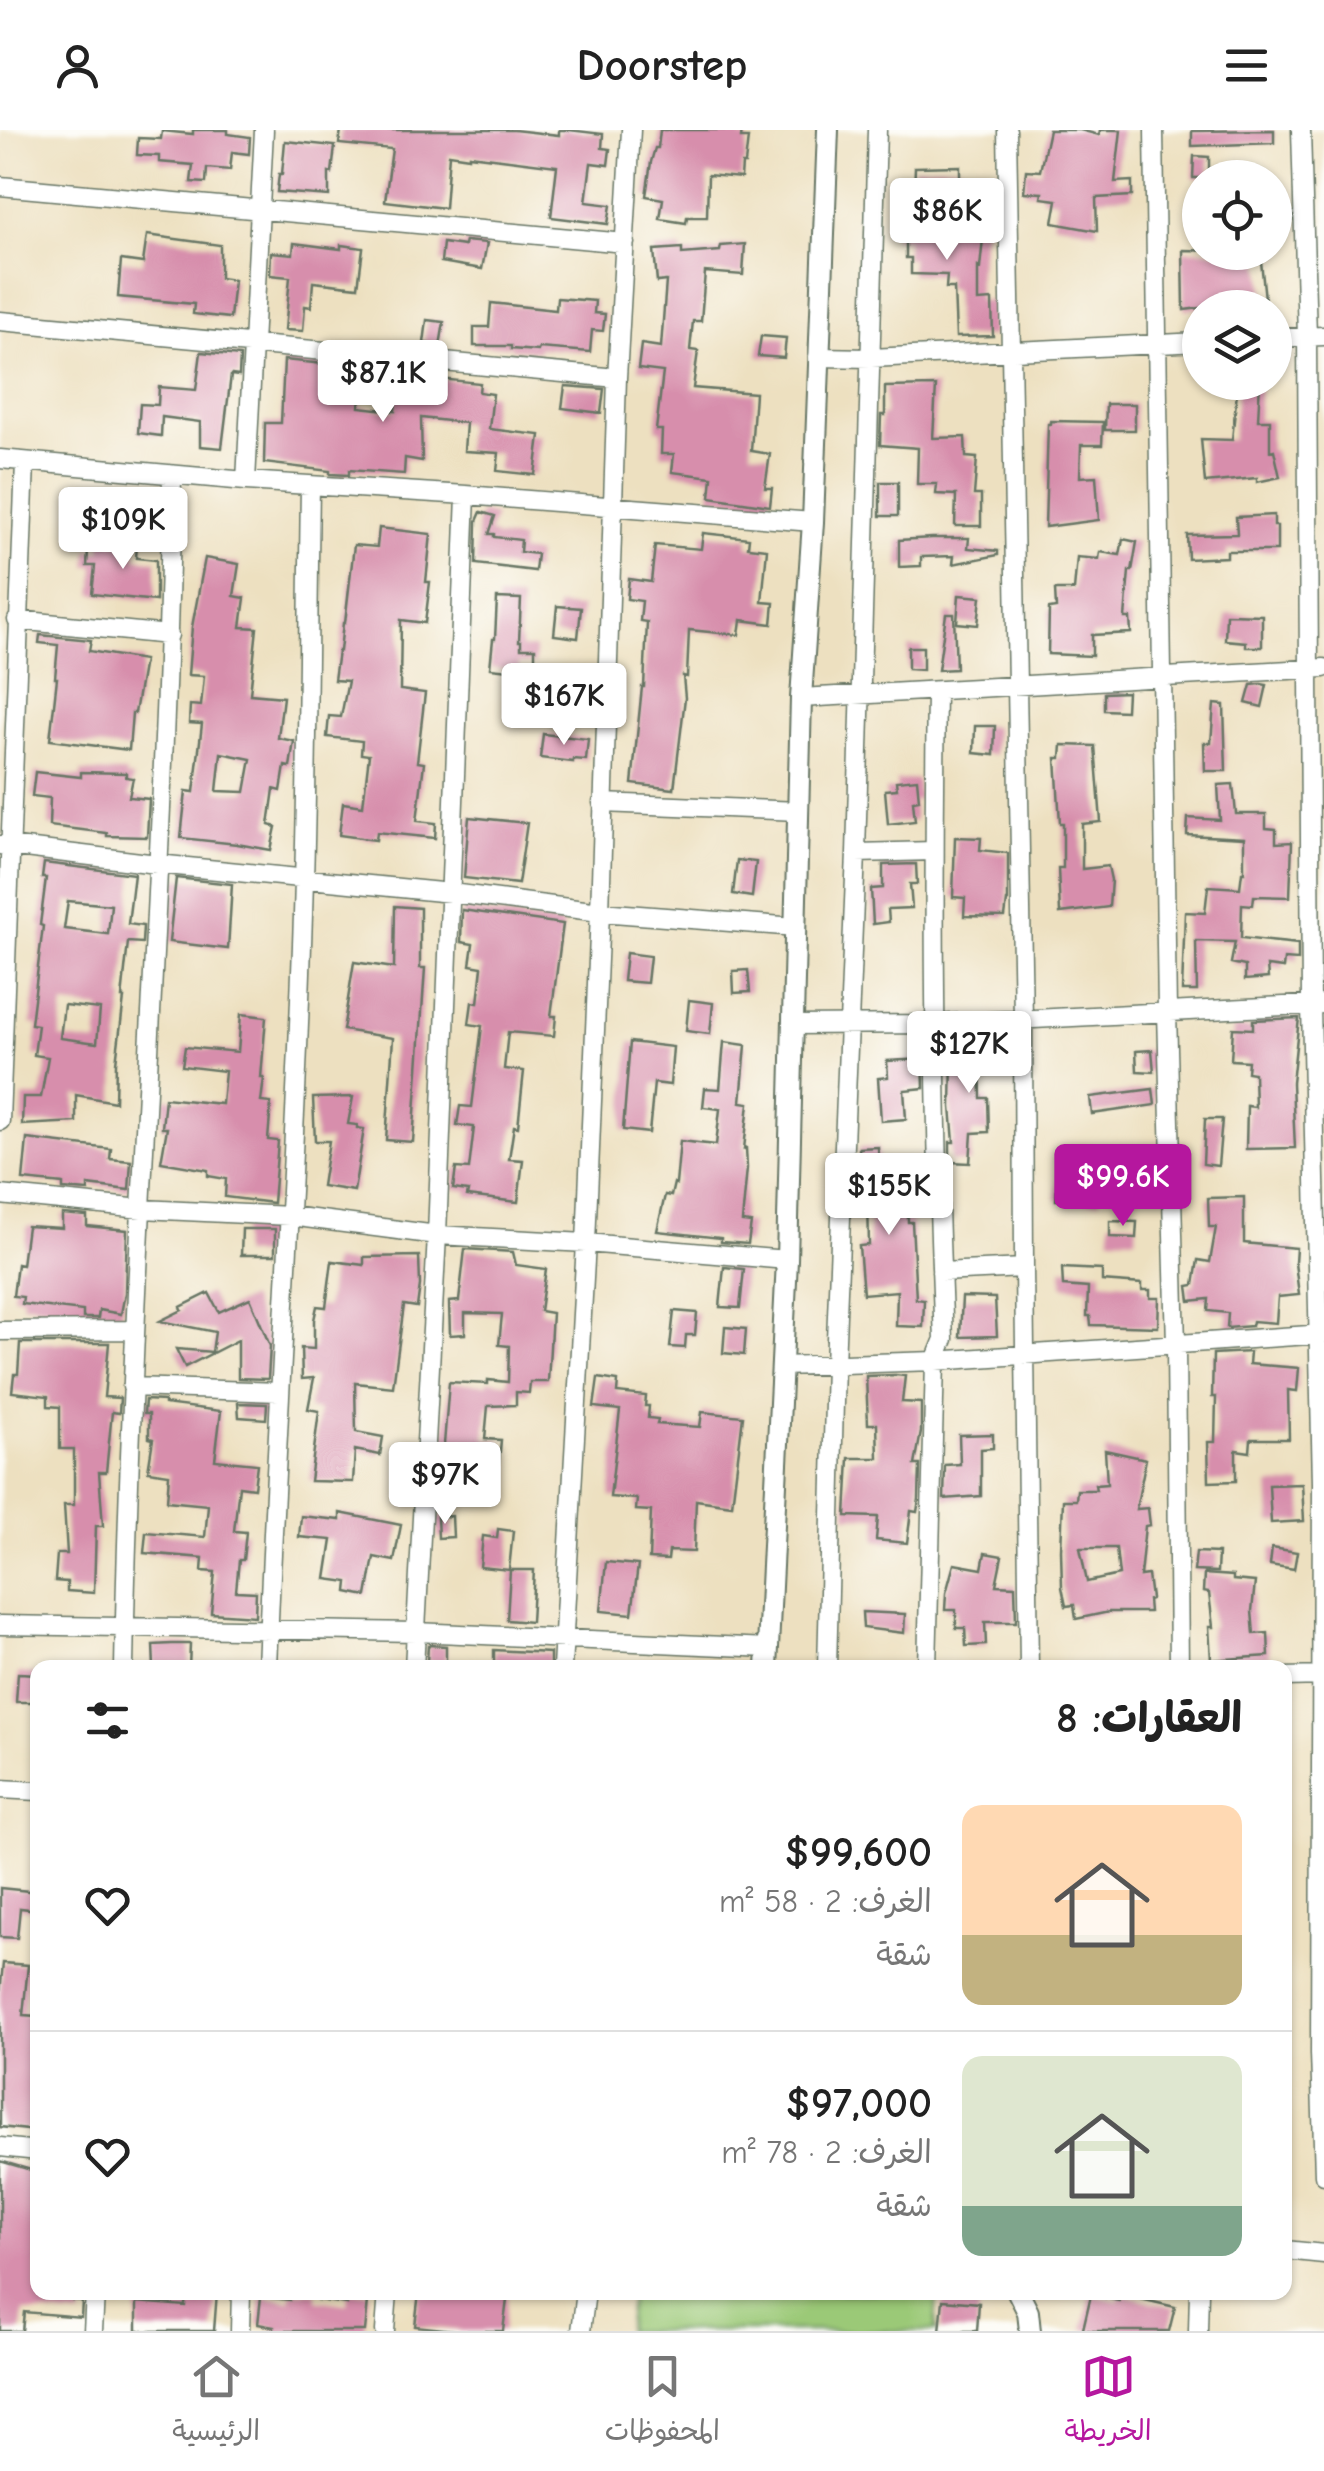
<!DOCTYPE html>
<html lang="ar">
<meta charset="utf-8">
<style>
body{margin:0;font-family:"Comic Neue","Playpen Sans Arabic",sans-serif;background:#f6f6f6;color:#222;direction:rtl;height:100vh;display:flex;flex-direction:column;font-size:38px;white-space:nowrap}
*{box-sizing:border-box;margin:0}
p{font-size:32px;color:#767676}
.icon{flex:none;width:55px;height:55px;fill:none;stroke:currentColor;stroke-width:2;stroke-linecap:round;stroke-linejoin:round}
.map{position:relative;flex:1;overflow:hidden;direction:ltr}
.panel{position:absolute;left:30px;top:1530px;width:1262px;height:640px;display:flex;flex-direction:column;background:#fff;border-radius:20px;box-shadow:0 2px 8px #0004;direction:rtl}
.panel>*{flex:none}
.controls{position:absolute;left:1182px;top:30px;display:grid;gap:20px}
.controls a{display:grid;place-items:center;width:110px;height:110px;border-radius:50%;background:#fff;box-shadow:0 2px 8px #0004;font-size:50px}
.price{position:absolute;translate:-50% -85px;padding:0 22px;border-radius:10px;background:#fff;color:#222;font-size:32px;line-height:65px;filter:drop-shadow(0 2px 5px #0008)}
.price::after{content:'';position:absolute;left:50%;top:60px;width:30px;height:22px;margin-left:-15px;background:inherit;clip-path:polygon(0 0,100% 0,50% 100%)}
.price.active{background:#b5179e;color:#fff}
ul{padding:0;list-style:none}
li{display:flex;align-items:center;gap:30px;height:250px;padding:0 50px}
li+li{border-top:2px solid #e0e0e0}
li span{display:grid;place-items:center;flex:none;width:280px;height:200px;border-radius:20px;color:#555}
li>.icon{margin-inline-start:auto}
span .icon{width:120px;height:120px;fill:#fffc;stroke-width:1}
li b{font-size:42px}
h2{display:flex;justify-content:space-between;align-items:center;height:120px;padding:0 50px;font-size:42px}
header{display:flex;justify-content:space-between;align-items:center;height:130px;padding:0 50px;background:#fff;font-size:45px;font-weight:600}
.tab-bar{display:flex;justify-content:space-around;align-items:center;height:140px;border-top:2px solid #e0e0e0;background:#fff;font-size:28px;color:#767676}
.tab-bar a{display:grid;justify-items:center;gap:5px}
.tab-bar .active{color:#b5179e}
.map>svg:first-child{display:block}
</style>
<header><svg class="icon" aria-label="menu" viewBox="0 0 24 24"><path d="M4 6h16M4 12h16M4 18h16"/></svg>Doorstep<svg class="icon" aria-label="person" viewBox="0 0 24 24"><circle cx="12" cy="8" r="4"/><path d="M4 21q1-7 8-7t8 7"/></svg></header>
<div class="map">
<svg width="1324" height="2201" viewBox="0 0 1324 2201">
<rect width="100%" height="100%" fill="#fdfcf7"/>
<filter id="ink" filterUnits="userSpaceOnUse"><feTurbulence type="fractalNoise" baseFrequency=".01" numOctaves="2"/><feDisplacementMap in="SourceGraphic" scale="20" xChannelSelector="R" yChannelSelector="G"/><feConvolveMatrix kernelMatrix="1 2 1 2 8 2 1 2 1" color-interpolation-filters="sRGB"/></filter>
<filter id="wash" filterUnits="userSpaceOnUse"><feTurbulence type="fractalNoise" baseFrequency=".0048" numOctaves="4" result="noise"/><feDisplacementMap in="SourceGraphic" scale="40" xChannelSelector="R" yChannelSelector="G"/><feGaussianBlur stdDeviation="2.25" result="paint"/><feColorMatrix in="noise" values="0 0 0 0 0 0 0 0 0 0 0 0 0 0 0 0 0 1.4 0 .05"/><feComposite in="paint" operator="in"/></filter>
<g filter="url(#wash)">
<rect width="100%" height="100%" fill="#ede0c0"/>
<path fill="#9bc977" stroke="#5d8356" stroke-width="2.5" d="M631,2163H937L935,2200L938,2201H626Z"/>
<g id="blocks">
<path fill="#d78eac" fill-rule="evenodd" d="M193,0H228V4L250,7L249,24L232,22L230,40L207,38L206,53L191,52L193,35L159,32V26L137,25L138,8L161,9L162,1L193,4Z
M341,0H514L559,5V0H569L603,4L602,18L610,19L608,35L591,33L586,72L611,75L608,94L551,87L557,36L469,25V27L449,24L445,78L385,71L392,19L339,14Z
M660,0H742L741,8H748L745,34H742L741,48L708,45L707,87H687L686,93L660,89L663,69L646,66L651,32L655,18H658Z
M1049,0H1080L1099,5L1100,0H1121L1115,52L1132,51V66L1096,68L1097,101L1053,93L1057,70L1041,68L1042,63L1024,62L1026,40L1040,41Z
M1274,0V13L1192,16V1Z
M285,11L335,16L332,43L329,42V66L277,62L279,44H282Z
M1194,26L1209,27V48H1193Z
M960,36V61L914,62L915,37Z
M897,64L922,66V94L984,99L980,138L978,137V171L992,170L993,206L956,207L954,158H946L947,145L911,144V128H906V109L894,108Z
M147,105L220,115V148L234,150L230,188L193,184L194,174L118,167L121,130L143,133Z
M465,111L487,113L482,139L441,132L443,113L464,116Z
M294,113L341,119V115L363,118L358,157L313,152L311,177L305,176L303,201L285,200L290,147L270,145L271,122L293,124Z
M745,114L743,145L705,142L701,191H693L690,220L698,221L693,258L755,263L751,321L770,324L765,358H772L770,376L710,367L712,347L672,342L674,324H661L662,300H656L663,242L638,239L641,214L661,217L666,151L657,152L654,120L682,118V124L720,121L721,116Z
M1183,120L1260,122L1266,178H1200L1184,180Z
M557,168L595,171L594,183L605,184L603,201L592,200L590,222L539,218L538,221L511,219V216H474V197H489L491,173L556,180Z
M427,190L444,192L440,216L424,213Z
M761,206L786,208L784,228L758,226Z
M201,222L240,226L239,246L231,245L222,318L200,316V292L162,287L161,306L138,303L140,274L158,275L159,257L196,260Z
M284,230L324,234L323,255L361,258L359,277L395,281L399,240L421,242L420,247L480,253L479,262L493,264L489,299L540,305L535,345L497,341L499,323L464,321L466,293L421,288L422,331L405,328L404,344L349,340V345L330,344V341L264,333L265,293H281Z
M1238,252H1260L1258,290H1270V321L1274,320L1280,347L1257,352V348L1205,353L1201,309L1232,310Z
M565,256L604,259L601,283L562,278Z
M936,256L933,308L965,307L966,327L977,328L974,365H981V396H955L956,365L936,364L937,354H917L918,318L880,315L881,285H885V257Z
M1106,274H1135V300H1105Z
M1051,291L1103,292L1102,315H1081L1080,347L1096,346L1099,390L1045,397L1048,294H1051Z
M880,352H898V386H880Z
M117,364H138L137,378H140L138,401L101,402V379H117Z
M481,382L495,386L489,404H494V407L521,410L520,422L537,424L535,441L476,434L477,391Z
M1274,385V396H1277V421H1227V427L1188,429L1187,405L1237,404L1236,387Z
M379,398L431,404L426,452H430L425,493L401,490L400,560L425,563L417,632L424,633L417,691L436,693L435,708L377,702L376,710L339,705L343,673L363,676L369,625L361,624L362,611L327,607L329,586L341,587L348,551L334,550L338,521H340L343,493H345L354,415L377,417Z
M703,403L749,408L748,417L767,419L762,472L774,473L772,494L741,490L739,505L689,500L687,547L683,546L685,568L674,659L632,654L642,557H644L647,492L640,491L642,471L627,469L629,449L651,452L655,415L701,419Z
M932,408H969L968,418L998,421V425L953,434L954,426L921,427V436L899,437V410Z
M1123,409L1137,412L1132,441H1129L1125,488H1130L1131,503L1092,505V526L1048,524L1049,479L1056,478L1055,460H1074L1077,427L1099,429L1100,422L1120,425Z
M101,410L137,416L136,428L156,430V471L92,464L95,436H87L88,420L101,421Z
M205,428L239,434L234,466L245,468L241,497L257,498L250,564L283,567L278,608L294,611L290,637L285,636L281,661L274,659L269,695L276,697L271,720L237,714L181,708L186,661L194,662L202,594L189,593L190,575L201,576L204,546L188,545L192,497ZM221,623L251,629L245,662L217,661Z
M959,465L981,467L978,495L957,493Z
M497,468L521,469L519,511H521V518H535V534H519V541L490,538L493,509H495Z
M557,476L581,478L578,508L554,505Z
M946,484H954L956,539L938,540Z
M1226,484L1262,485V517H1246V512L1225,510Z
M40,505L91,510L89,521L144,530L135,583H132L129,620L50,610L57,548H55L58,515L39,513Z
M908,517H923V540L908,539Z
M1261,554L1267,555L1262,577L1246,573L1251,555Z
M1127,562L1126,581L1104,580V563Z
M1214,574L1224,575L1226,641H1205L1204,613H1211Z
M975,596H995L994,625L974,623Z
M543,604L588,609L586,630L573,629V632L540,628Z
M1062,615L1095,616L1101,692L1082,694V739L1108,736L1111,750L1109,777L1060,783L1058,738H1063V693H1060L1056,628H1061Z
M35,642L81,647V642L126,643V647L133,648L129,667L149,669L147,707L107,706V703L49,696L50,668L32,666Z
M917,649L919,670L913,671L915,691L888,694L885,660L897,659L896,651Z
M1233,654L1236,684H1266V698L1276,699V713L1292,712L1290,767L1254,766L1253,775L1242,774L1241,808L1298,814V830L1284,829L1283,838L1267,836L1268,848L1245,850V836L1231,833L1235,812L1196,811L1197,861H1182L1185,782L1205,783L1208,756L1240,758L1242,742H1244V708L1187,705L1188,688L1220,690L1218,655Z
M469,687L527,693L518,754L464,748Z
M955,707L981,708L980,720L1008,723V771H1007L1005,787L964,786L965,768L953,767Z
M737,730L756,732L752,767L733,764Z
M44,733L134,744L128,794L143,796L142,813L128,812L122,868H124L116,933L115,972L76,965V992L22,995L23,967H41L48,927L34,925L38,895L31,894L43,796L40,795L46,748H42ZM68,771L111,775L108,804L64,799ZM64,875L100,879L97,913L60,908Z
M916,734L917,754H910L912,778L888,779L889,792L873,794L871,759L883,758V735Z
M176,748L232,754L228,819L169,812Z
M395,776L420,778V838H425L413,1012L386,1010L393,908L343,900L354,832L394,838Z
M462,780L563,794L551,886H556L554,906L508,902L504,939L524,941L518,997L514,996L509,1029L523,1030L518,1072L467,1066L468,1061L453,1059L456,1038L469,1039L474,997L457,995L460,976L472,977L482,896L469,894L472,872L478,873L482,837L470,835L473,814L461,812Z
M626,823L650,826L647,853L623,851Z
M748,840L750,862L734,863L733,841Z
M689,870L713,873L710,904L686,901Z
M241,884L266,887L261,948H264L261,972L271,973L268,1010L278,1011L273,1073L225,1067L226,1049L208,1046V1040L161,1032L167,998H162L165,968L222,974L225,941L182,936L185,917L238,922Z
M1299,888L1292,953L1295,1018L1246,1019L1247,976L1255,977L1254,943L1247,942L1248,931L1231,930L1233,898L1253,899V890Z
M995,903V926L980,925L981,968H988L989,1002L972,1003L970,1033L950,1032V1012H954L951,977L952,926H965L966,905Z
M630,912L673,917L670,955L654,953L649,1003L623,1000Z
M724,912L746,915L741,972L749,973L744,1019L746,1018L747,1038L742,1092L751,1093L748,1114L721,1112V1108L657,1101L665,1065L671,1066L674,1053L676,1054L680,1011L716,1015L720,979L703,977L705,958L720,959Z
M1152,920L1154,942L1137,941L1136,921Z
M923,929L924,958L904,960L906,989L881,991L878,948L888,947L887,931Z
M1153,959L1155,975L1092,984L1090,967Z
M353,967L348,994L357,995V998L364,999L354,1061L322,1056L329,1011H315L313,968Z
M1205,989H1222L1218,1036L1203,1034Z
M27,1009L111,1019L110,1029L131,1031L129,1060L88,1055V1061L63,1059V1054L23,1050Z
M878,1017L879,1037H907L908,1092H912L916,1169L924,1170L923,1197L896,1196L897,1161L863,1164L859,1116L869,1115L868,1071H859V1053H862L859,1018Z
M1058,1041L1100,1043L1099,1072L1056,1070Z
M1244,1067V1113L1296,1118L1295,1133L1299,1165L1278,1167L1276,1193L1253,1191L1252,1196L1227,1198L1228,1183L1208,1181L1209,1169L1190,1171L1188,1156L1194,1155L1198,1130L1210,1132L1216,1097H1209L1208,1068Z
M62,1084L87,1086V1096L127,1100L125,1163L121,1184L99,1180L98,1188H83V1181L22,1174L23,1167L13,1166L17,1134L22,1135L27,1096L62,1098Z
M1110,1091L1137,1092L1136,1108L1110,1107Z
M242,1099H275V1125H241Z
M465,1119L513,1122L516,1135L546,1139L540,1181L552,1183L548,1252H530L529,1263L516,1262V1275L488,1276L485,1309L501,1310L498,1342L481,1340L482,1330L443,1327L449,1252L488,1254V1250L508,1252L509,1216L499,1215L502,1184L465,1183V1204L450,1205L449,1172L459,1171Z
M419,1126L420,1155L417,1177L404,1175L393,1257L355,1253L356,1302L383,1307L380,1325L355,1320L353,1352L310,1351L319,1281L308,1279L314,1248L302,1249L301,1218L314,1219V1190L317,1176L326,1177L332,1131L364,1135V1127Z
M724,1137L744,1139L740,1178L720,1177Z
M1062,1138L1102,1140V1151L1142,1154V1160H1150V1168H1159L1158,1197L1091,1195L1090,1186H1087L1088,1158L1063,1156Z
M209,1163L219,1182L250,1168L270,1216L268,1249L238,1248V1210L185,1237L176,1219L212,1222L215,1202L160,1191L182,1180L181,1177Z
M962,1167L995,1168L997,1206L960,1207Z
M674,1181L697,1183L695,1205H686L685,1218L670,1217Z
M725,1197L746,1199L744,1225L723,1223Z
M20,1213H109L104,1267L120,1268L119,1283L112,1282L106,1342H99L103,1396H96L94,1463L67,1461V1452L55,1451L57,1424H67L64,1375H74V1319H60V1277L48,1276V1266L12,1262L14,1244H18Z
M1250,1222L1249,1234L1299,1238L1297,1261L1288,1260L1289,1309H1251L1250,1322L1236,1320V1351L1209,1352L1208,1312H1215L1216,1267H1212L1213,1224Z
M895,1245L905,1246L902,1272L921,1273V1302L915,1335H920L919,1369L917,1382L911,1381L907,1413L876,1410L878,1387L846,1386L849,1328H878L877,1294H868L866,1246Z
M598,1248L618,1251L617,1263L646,1266L645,1276H649L648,1288L658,1289L657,1294L700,1297L702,1282L743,1286L732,1375L696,1370L694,1422L669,1421L668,1430L649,1429L651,1381L636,1380L637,1369L610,1367L620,1280L594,1277Z
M145,1270L164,1271V1274L221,1281L215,1330L257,1334L254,1358L239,1356L234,1401L246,1402L243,1430H239L236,1461L256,1462L255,1486L211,1483L215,1442L202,1441L203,1428L144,1423L146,1402L205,1407L208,1375L167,1371L169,1344L148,1341L153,1309L149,1308V1284H144Z
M238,1273L267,1274L266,1289L239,1287Z
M993,1304V1318L981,1319V1366L944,1369L945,1335L960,1334L959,1305Z
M1105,1320L1146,1329L1136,1379L1148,1378L1150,1395L1145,1396L1140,1446L1148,1445L1151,1469L1148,1470L1149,1482H1109L1076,1489L1074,1475L1066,1476L1062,1457L1061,1420L1063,1370H1076L1077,1360H1096L1095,1355L1107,1354ZM1080,1418H1116L1119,1445L1087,1452Z
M1302,1354L1304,1391L1271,1393L1269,1355Z
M340,1383L401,1395L394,1431L374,1427L367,1466L347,1462L348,1452L326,1449L332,1410L299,1407L301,1386L340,1390Z
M452,1386L453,1407L438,1408L437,1387Z
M498,1399L513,1401L509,1440L480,1437L483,1406L497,1408Z
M1272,1418L1297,1422L1294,1439L1270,1435Z
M1196,1422L1218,1423L1217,1442L1194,1441Z
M985,1423L1002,1426L996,1455L1015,1456L1016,1492H985L986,1515L966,1516L965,1498H956V1480H945L946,1463L954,1434L982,1439Z
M606,1432L638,1435L632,1484L601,1481Z
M510,1440H534L531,1492L507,1490Z
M1204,1444L1233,1446V1450L1255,1452L1252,1481L1254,1504L1268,1503L1269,1526L1211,1530L1209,1497H1213L1209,1463L1203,1462Z
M862,1482L905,1484L904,1503L863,1498Z
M172,1514H190L189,1538H154L153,1515Z
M428,1515L446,1516V1533L427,1532Z
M494,1520L550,1523V1538H494Z
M18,1543L38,1544V1572H16Z
M0,1758L38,1762V1780L20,1778L17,1808L0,1807Z
M3,1833L28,1835L23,1885L37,1886L38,1888V2001L0,1997V1864Z
M0,2031L38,2042V2162H71L72,2170L82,2171L81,2187L24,2182L22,2201H0Z
M186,2162H217L214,2201H137V2172L185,2176Z
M292,2162H317V2170L347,2174L348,2162H369L365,2201H274V2197L258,2194L261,2167L290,2170Z
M419,2162L446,2164V2162H508L503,2201H463L415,2196Z
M1119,2164L1175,2177L1169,2201H1092L1083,2199L1091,2165L1119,2171Z
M943,2170L979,2173L977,2201H940Z"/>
</g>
</g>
<g filter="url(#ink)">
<use href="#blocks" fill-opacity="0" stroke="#677665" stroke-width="2.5"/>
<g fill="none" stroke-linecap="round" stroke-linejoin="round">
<g stroke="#677665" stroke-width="21">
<path id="minor" d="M1007,0L1023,889L1024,1138L1029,1538
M1154,0L1167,882L1176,1215L1179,1538
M1301,0L1307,207L1311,875L1322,1353L1320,1923L1324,2045
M0,56L625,113
M0,191L617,248
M1275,208L1324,206
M818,227L871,228L1200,212
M0,329L246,351L466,365L813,392
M246,351L264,0
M17,490L169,505
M801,568L1324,538
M602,673L799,681
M0,715L157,734L451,763L600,782L796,797
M856,723L934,721
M793,895L936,894L1324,874
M0,991L25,332
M0,1065L142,1079L290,1086L437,1105L586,1113L787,1130
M941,1142L1024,1138
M0,1201L135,1200
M782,1236L935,1231L1324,1204
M132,1257L279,1262
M0,1495L416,1502L768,1518
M124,1538C131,1140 165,743 172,345
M267,1538C277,1275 297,1013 304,750C308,619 308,487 310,356
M414,1538L437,1105L466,365
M562,1538L586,1113L600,782L617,248L631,0
M827,1538L835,1234L856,723L877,0
M927,1538L935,1231L944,1209C934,994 933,777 936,561
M1285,1547L1324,1546
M0,1659L38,1661
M0,2017L38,2021
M1285,2120L1324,2124
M93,2201L95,2162
M240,2201L241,2162
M385,2201L388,2162
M581,2201L586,2162
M1198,2201L1199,2162"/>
</g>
<g stroke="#677665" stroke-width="24">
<path id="tertiary" d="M767,1538L787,1130L801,568L813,392L828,0
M1018,2162L1028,2182L1030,2201"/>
</g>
<use href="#minor" stroke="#fff" stroke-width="18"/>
<use href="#tertiary" stroke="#fff" stroke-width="20"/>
</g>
</g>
</svg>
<div class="controls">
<a><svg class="icon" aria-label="locate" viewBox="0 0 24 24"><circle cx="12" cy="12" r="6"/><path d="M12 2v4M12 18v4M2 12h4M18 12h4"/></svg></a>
<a><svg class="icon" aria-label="layers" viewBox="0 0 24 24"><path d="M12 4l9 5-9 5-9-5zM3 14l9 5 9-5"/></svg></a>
</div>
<b class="price" style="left:947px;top:133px">$86K</b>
<b class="price" style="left:383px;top:295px">$87.1K</b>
<b class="price" style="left:123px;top:442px">$109K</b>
<b class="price" style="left:564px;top:618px">$167K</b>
<b class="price" style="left:969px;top:966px">$127K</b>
<b class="price active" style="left:1123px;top:1099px">$99.6K</b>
<b class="price" style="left:889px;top:1108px">$155K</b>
<b class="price" style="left:445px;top:1397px">$97K</b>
<section class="panel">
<h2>العقارات: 8<svg class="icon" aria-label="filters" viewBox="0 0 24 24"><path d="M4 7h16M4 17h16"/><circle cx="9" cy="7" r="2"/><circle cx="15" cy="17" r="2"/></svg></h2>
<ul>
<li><span style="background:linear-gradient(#ffd9b3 65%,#c2b280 0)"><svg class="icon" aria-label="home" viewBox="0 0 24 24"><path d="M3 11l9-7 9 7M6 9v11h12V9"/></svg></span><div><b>$99,600</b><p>الغرف: 2 · 58 m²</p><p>شقة</p></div><svg class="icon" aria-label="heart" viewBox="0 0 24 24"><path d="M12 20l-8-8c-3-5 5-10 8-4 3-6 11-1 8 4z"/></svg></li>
<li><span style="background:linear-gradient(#dfe7d0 75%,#7fa58c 0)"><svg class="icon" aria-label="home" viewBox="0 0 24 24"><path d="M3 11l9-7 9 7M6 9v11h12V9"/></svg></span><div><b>$97,000</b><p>الغرف: 2 · 78 m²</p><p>شقة</p></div><svg class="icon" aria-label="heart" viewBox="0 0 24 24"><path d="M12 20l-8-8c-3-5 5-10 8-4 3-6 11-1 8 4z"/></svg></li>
</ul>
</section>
</div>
<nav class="tab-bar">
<a class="active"><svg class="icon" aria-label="map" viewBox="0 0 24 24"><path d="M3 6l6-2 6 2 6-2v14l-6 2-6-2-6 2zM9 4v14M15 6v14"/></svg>الخريطة</a>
<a><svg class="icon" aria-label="saved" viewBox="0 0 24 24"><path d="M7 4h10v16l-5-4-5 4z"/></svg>المحفوظات</a>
<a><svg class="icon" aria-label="home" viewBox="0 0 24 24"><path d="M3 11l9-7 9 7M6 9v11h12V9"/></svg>الرئيسية</a>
</nav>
